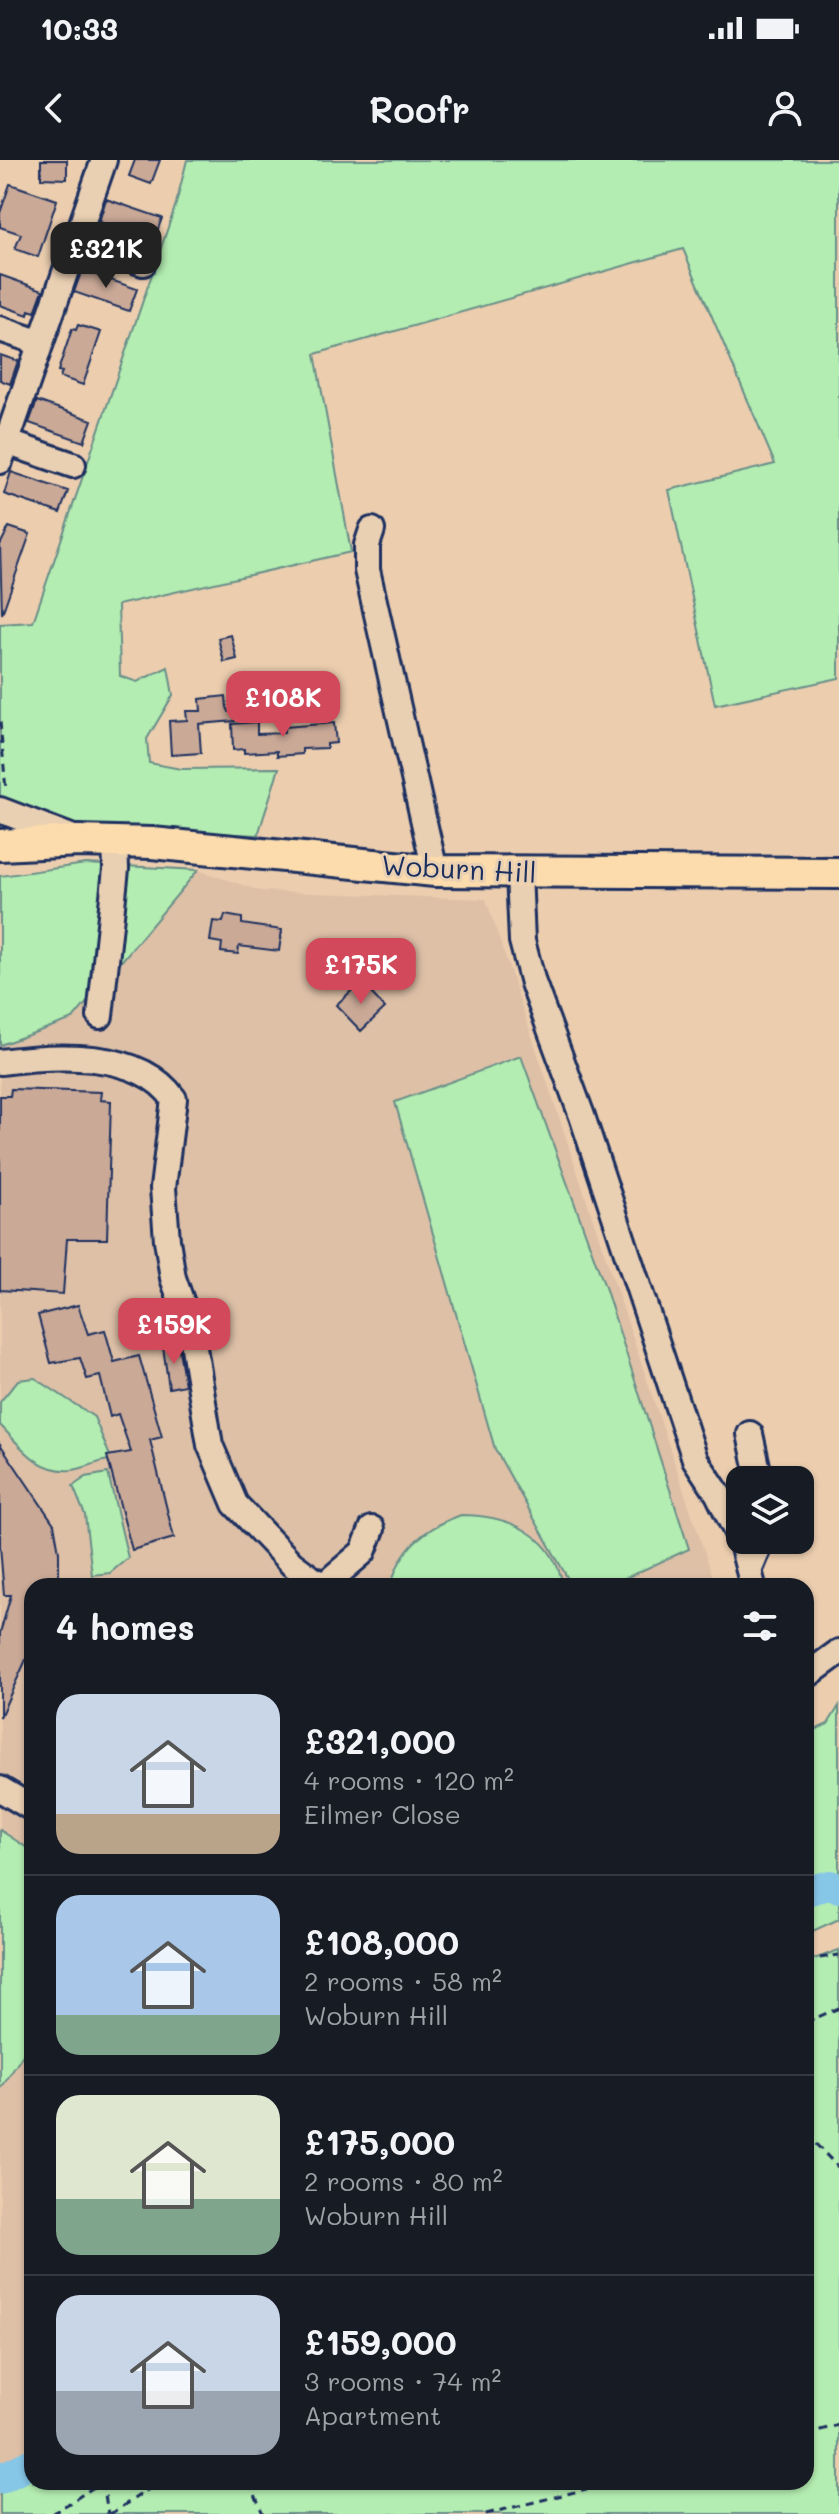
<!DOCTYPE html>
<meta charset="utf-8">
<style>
body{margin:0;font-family:Mali,sans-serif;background:#242831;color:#f1f3f6;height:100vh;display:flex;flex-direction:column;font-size:30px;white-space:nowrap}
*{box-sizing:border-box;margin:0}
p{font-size:26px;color:#9ea1a6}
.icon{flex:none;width:44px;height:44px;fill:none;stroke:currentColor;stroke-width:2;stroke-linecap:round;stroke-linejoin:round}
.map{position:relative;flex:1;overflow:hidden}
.side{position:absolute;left:24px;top:1418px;width:790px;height:912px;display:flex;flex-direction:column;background:#171b24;border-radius:24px;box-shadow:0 2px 6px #0004}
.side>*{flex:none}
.tools{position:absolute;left:726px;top:1306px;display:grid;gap:16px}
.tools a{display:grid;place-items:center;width:88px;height:88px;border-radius:16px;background:#171b24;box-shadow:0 2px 6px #0004;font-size:40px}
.price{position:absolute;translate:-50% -68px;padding:0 18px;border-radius:16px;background:#d1495b;color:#fff;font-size:26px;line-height:52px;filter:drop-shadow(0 2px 4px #0008)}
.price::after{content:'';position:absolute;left:50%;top:48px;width:24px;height:18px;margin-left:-12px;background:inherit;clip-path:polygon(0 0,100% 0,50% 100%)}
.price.current{background:#222;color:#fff}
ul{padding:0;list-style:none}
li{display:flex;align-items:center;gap:24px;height:200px;padding:0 32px}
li+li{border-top:2px solid #363941}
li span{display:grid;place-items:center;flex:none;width:224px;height:160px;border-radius:24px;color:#555}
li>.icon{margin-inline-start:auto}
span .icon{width:96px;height:96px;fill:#fffc;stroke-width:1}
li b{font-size:34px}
h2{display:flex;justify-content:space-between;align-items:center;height:96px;padding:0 32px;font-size:34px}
.status{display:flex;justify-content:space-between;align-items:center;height:56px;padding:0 40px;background:#171b24;direction:ltr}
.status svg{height:22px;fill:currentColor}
header{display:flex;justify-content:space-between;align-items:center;height:104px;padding:0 32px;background:#171b24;font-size:36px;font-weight:600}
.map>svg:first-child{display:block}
</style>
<div class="status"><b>10:33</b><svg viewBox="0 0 49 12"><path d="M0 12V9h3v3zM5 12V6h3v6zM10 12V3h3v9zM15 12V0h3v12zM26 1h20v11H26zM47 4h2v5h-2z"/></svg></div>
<header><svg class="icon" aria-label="back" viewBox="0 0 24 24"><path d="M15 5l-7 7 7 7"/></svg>Roofr<svg class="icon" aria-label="person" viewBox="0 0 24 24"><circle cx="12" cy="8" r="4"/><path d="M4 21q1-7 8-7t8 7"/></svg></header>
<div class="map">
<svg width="839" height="2354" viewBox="0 0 839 2354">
<rect width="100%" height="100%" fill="#ecceaf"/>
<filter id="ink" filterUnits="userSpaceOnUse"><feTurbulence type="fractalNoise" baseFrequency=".0125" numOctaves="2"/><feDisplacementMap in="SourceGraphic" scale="16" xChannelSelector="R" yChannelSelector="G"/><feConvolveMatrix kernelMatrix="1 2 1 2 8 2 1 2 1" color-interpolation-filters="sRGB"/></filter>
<g filter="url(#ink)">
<path fill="#dec0a7" d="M86,704L198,710L261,731L486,739L716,1426H32V2286L0,2308V716Z"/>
<path fill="#b4edb1" stroke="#688e88" stroke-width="2" d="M187,0H839V518L715,545L669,330L775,304L683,89L315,194L351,392L118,445L120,516L137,522L168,507L173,535L147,579L149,603L181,609L279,608L258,675L72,667L0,682V464L33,462L176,44Z
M86,704L198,710L73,859L0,885V716Z
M521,896L605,1127L689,1389L608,1426H572L495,1289L395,942Z
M35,1218L94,1257L110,1296L108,1300C96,1302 83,1309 72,1310C37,1313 21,1286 0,1265V1242L18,1220Z
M108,1313L128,1398L110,1413L92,1415L85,1355L73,1326L86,1317Z
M461,1355C508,1355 554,1374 563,1426H391C400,1387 425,1368 461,1355Z
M839,1546V1759L806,1774V1574L828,1564Z
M0,1670L32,1691V1881L0,1930Z
M839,1790V2354H0V2308L21,2297L32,2301V2322H806V1802Z"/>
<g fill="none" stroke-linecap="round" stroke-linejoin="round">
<path stroke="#86c6e7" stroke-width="30" d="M806,1731L830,1725L839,1728
M0,2319L32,2303"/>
</g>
<path fill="#caa997" stroke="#1b2f5e" stroke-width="2" d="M41,0H67V19L41,18Z
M135,0H160L151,24L129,16Z
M10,24L57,40L38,97L15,89L21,74L0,67V53Z
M106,39L162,58L154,80L99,62Z
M82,110L137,129L129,151L74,132Z
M0,115L43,130L35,152L29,150L28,155L0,145Z
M78,165L101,172L83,225L60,217L62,212L58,211L72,169L76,170Z
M0,195L18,201L10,224L0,220Z
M37,241L92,260L84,282L29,263Z
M11,312L68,331L60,353L4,334Z
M9,367L30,374L2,454L0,385Z
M231,475L237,499L224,502L218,478Z
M226,536L227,547L229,552L234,553L235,561L199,564L201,593L171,595L169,561L187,560L186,551H201L200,539Z
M257,562V574L284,573V567L334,563L336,583L327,584V588L302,589V594L277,596V591L244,593V589L233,590L232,564Z
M225,755L242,758V764L282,770L279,791L239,786L238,794L221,792L222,783L210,781L213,761L223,762Z
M361,822L385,848L361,871L336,845Z
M11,929L101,932L100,940L111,941L107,1079H67L63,1134L0,1130V936H10Z
M78,1145L88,1174L105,1170L114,1202L139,1196L162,1277L150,1280L174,1378L132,1390L107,1296L131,1292L118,1254L110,1257L100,1216L87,1219L80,1198L51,1203L38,1155Z
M178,1184L185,1225L169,1228L163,1187Z
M0,1284L54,1364L59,1392V1426H32L30,1491L0,1557V1473L11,1435H4L0,1386Z"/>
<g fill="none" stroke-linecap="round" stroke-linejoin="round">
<g stroke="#1b2f5e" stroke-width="30">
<path id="minor" d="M76,80L143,103
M0,169L41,183
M6,282L73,305
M0,301L104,0
M372,370L367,385V410L435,711
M0,650L76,679
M519,713L522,781L533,823L582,956L695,1299L718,1334L740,1379
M100,856L116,709L115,682
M0,902C54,895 139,889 174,939L163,1028L167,1080L173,1118L191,1169L210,1285L235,1344L292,1404L322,1426
M750,1274L760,1320
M741,1380L753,1426
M750,1409L762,1380
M323,1426L363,1392L372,1369
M806,1516L839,1492
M0,1629L32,1648"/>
</g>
<g stroke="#1b2f5e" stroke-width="36">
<path id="major" d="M0,685L79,681L152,683L435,711L839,713"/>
</g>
<path stroke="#1b2f5e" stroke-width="3" stroke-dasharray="8 6" stroke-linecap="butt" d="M0,562L6,630
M806,1800L839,1795
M806,1862L839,1848
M806,1974L839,2008
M806,2274L839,2265
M103,2322L108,2354
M250,2322L263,2354
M52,2354L102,2322
M110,2354L160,2322
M486,2354L615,2322"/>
<use href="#minor" stroke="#ead0b2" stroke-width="24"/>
<use href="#major" stroke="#fcdcac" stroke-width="30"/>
</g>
</g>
<g text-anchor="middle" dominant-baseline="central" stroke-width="6" stroke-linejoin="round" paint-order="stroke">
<g font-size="28" fill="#1b2f5e" stroke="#ead0b2">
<text transform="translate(459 708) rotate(3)">Woburn Hill</text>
</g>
</g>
</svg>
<div class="tools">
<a><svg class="icon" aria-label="layers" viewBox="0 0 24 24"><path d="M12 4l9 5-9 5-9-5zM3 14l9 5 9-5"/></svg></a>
</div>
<b class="price current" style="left:106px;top:130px">£321K</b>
<b class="price" style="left:283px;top:579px">£108K</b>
<b class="price" style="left:361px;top:846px">£175K</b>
<b class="price" style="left:174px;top:1206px">£159K</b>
<section class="side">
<h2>4 homes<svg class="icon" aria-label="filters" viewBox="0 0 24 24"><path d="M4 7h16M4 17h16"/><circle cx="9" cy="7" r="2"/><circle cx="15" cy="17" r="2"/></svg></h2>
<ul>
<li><span style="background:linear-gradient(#c9d6e8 75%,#b9a48a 0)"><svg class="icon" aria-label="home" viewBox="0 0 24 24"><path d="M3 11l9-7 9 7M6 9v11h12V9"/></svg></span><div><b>£321,000</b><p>4 rooms · 120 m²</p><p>Eilmer Close</p></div></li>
<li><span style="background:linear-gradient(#a9c7e8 75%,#7fa58c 0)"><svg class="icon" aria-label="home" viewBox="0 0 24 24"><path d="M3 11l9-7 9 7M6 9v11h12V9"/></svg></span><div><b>£108,000</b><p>2 rooms · 58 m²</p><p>Woburn Hill</p></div></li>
<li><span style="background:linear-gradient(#dfe7d0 65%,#7fa58c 0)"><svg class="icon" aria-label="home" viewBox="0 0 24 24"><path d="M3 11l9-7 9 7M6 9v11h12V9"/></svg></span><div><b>£175,000</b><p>2 rooms · 80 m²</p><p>Woburn Hill</p></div></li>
<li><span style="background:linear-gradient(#c9d6e8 60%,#9aa5b1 0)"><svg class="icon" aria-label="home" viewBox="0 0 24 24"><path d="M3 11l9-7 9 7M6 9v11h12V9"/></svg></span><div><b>£159,000</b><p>3 rooms · 74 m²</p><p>Apartment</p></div></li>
</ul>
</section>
</div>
